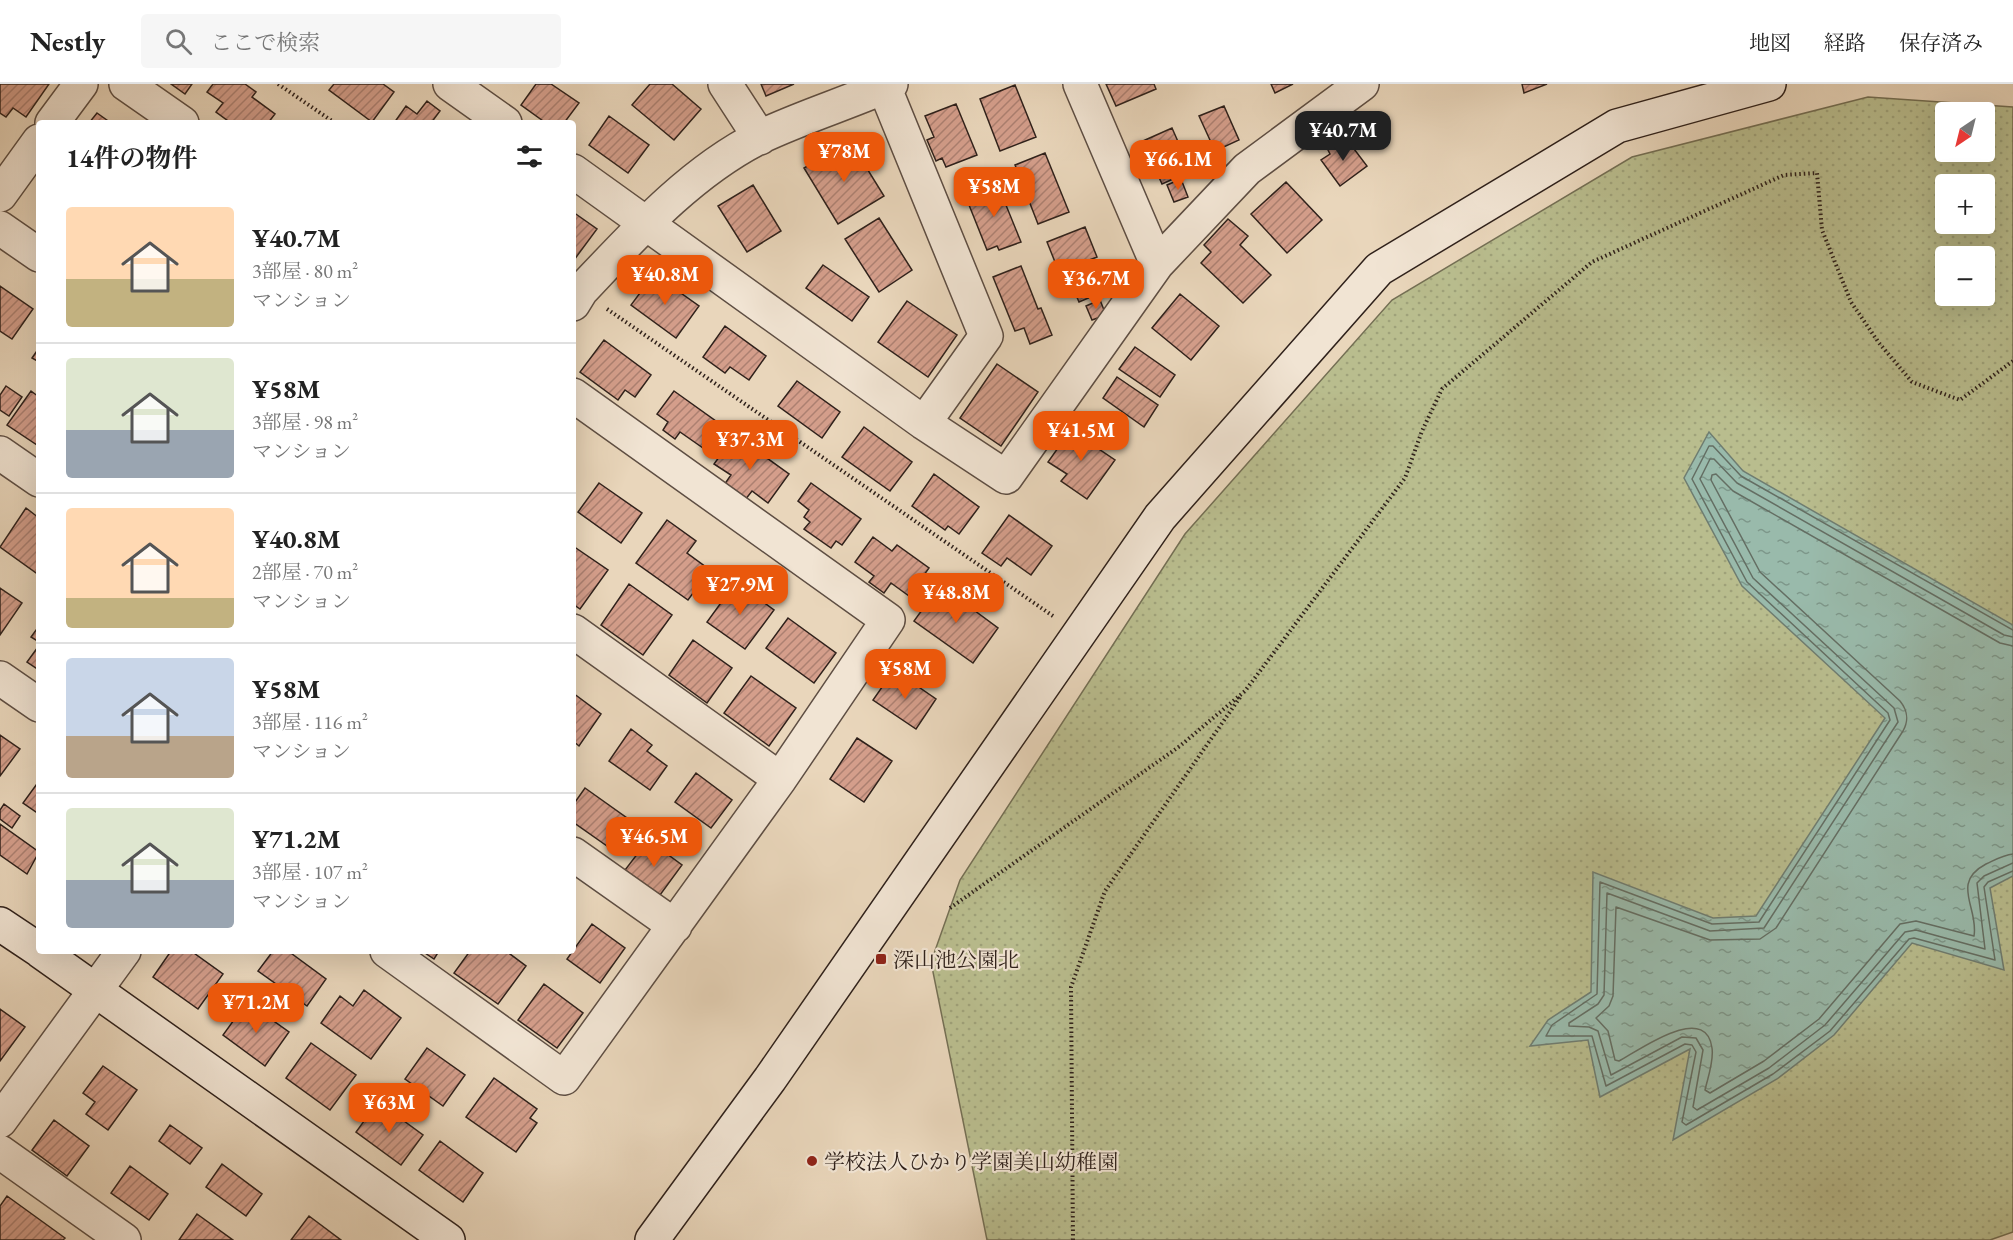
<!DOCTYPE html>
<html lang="ja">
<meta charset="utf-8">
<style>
body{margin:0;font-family:"EB Garamond","Noto Serif JP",serif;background:#f6f6f6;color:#222;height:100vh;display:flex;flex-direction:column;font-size:22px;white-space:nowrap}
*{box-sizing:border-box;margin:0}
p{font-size:20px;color:#767676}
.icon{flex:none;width:33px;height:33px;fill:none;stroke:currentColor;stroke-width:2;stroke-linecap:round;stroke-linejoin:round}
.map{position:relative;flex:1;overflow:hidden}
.details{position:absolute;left:36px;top:36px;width:540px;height:834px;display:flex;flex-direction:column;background:#fff;border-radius:6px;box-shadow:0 6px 24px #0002}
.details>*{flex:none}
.needle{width:39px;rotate:215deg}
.fabs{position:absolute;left:1935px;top:18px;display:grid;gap:12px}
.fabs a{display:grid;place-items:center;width:60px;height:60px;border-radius:6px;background:#fff;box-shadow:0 6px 24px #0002;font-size:30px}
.price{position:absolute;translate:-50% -51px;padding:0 14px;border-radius:12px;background:#ea580c;color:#fff;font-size:20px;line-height:39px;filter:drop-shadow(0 2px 3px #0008)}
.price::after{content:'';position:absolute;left:50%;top:36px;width:18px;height:14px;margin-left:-9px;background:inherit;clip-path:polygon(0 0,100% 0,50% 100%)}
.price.on{background:#222;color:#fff}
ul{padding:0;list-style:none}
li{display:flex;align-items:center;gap:18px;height:150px;padding:0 30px}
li+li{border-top:2px solid #e0e0e0}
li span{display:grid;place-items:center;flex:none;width:168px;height:120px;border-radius:6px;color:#555}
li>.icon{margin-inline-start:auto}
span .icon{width:72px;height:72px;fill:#fffc;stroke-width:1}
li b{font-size:26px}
h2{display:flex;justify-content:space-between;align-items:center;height:72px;padding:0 30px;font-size:26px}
header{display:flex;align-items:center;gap:36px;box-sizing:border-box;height:84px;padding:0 30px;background:#fff;border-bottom:2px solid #e0e0e0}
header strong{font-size:28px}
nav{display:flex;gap:33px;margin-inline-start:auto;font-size:21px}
.search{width:420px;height:54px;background:#f6f6f6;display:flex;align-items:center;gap:15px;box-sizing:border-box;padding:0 21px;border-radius:6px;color:#767676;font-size:22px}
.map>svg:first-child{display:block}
</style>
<header>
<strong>Nestly</strong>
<div class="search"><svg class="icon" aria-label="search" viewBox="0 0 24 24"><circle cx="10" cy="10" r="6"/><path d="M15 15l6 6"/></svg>ここで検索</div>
<nav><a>地図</a><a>経路</a><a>保存済み</a></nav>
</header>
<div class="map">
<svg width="2013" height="1156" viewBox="0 0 2013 1156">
<defs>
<pattern id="park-dots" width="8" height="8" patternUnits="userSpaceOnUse" patternTransform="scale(1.5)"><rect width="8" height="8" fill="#b9bd8e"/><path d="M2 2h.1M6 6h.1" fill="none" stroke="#9fa27a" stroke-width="1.8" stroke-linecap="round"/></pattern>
<pattern id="water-ripples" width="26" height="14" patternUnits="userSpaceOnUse" patternTransform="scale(1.5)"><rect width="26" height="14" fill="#99baab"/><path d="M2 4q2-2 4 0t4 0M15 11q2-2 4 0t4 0" fill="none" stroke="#7d978a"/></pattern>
<pattern id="building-hatch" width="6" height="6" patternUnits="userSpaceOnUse" patternTransform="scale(1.5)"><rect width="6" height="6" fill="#d49e8b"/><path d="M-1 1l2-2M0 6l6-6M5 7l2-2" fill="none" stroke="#ac8071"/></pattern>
</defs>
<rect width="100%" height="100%" fill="#e9d6bb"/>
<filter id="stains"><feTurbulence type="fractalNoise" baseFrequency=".00333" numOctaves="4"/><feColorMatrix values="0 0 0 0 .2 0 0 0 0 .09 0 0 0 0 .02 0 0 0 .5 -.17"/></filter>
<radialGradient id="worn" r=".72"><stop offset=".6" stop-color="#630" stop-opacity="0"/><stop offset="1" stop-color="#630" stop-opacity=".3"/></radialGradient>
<path fill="url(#park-dots)" stroke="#746f54" stroke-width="1.5" fill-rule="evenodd" d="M1868,13L2013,23V1148L1990,1156H987L931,878L960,796L1185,450L1392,216L1632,73ZM1946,28H1984V68H1946ZM1946,100H1984V140H1946ZM1946,172H1984V212H1946Z"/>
<path fill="url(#water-ripples)" stroke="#6f7d71" stroke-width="1.5" d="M1709,348L1743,387L2013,541V792L1990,804L2004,886L1912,859L1834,951L1777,995L1673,1056L1690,965L1600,1013L1588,956L1530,962L1548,936L1591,908L1593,788L1713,834L1756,832L1885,634L1742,502L1684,394Z"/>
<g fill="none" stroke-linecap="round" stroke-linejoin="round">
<path stroke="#646e63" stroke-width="1.5" d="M2013,546L1741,392L1713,362H1709L1692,395L1747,498L1888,629L1890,636L1759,838L1712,840L1600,798L1597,910L1552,941L1546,952H1592L1606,1002L1685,960L1692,961L1696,968L1682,1038L1686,1041L1773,990L1830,947L1909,855L1914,854L1995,876L1984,803L1988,798L2013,787
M2013,553L2004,551L1737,399L1714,375H1710L1700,395L1753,494L1894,624L1898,638L1764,844L1710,847L1607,809L1604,911L1598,920L1569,939V942L1589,943L1598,947L1611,991L1682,953L1696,954L1703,966L1693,1023L1697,1026L1769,984L1825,941L1905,848L1916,846L1985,865L1977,799L1984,792L2013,779
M2013,562L2000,559L1733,407L1716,390L1712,391L1711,396L1760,488L1900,617C1908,627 1909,636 1903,647L1776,844L1760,855L1710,856L1616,823L1613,912L1609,922L1596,934L1608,947L1615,976L1619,977C1638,967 1706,917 1712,964C1714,977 1708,993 1705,1006L1710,1009L1764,977L1819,935L1900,840L1916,837L1974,852C1979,824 1950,799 1986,780C1995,776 2003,771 2013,770"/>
</g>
<path fill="url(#building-hatch)" stroke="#2f211b" stroke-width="1.5" d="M0,0H49L26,33L13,24L6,33L0,29Z
M171,0H192L185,10Z
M213,0H245L256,8L252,13L275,30L268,39H231L216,28L223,19L207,8Z
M334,0H383L394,8L372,38L329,6Z
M536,0H551L579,19L564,39H546L521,21Z
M650,0H672L701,25L674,56L632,21Z
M761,0H794L766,12Z
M1106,0H1154L1156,5L1116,22Z
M1271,0H1293L1275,9Z
M1522,0H1547L1524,9Z
M1015,1L1036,53L1000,67L980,15Z
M427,17L440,27L431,39H394L406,22L417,30Z
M956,20L977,71L946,83L942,74L936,77L927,56L934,53L925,32Z
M1224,22L1239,56L1215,67L1199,32Z
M97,29L111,39H89Z
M609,32L649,61L628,89L589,61Z
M1172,44L1191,87L1162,100L1143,57Z
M1345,53L1367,82L1340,102L1321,76L1330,70L1328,66Z
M845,60L853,72L858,70L884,112L838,140L804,84Z
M1045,69L1069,128L1038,140L1015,81Z
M1181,95L1188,113L1174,118L1167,101Z
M1286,98L1322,136L1287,169L1251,130Z
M997,99L1021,158L999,166L997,162L987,166L967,116L977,112L975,107Z
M753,101L781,147L747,168L718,122Z
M573,128L597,145L574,176L573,175Z
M879,134L912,186L879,208L845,155Z
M1228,135L1248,152L1240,161L1271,191L1243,219L1201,179L1211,168L1204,161Z
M1085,143L1097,173L1059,188L1047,158Z
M1097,180L1107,206L1079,218L1068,192Z
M823,181L869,213L852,237L806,204Z
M1021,182L1038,225L1041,224L1052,251L1030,260L1024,244L1015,247L993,193Z
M654,190L699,222L676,254L631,221Z
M0,202L33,225L12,255L0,247Z
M1180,210L1219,242L1191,276L1152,244Z
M1100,216L1106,231L1092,236L1086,222Z
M907,217L957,251L928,293L878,258Z
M725,242L766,272L749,296L730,283L725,289L703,273Z
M604,256L651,291L635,313L625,306L618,316L580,288Z
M1135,263L1175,291L1160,313L1119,285Z
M39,264V278L32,274Z
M997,280L1038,308L1001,362L960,334Z
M1117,293L1158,321L1144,343L1103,314Z
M797,297L840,328L822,354L778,322Z
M6,302L22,313L9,332L0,326V311Z
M31,307L39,313V358L37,361L7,341Z
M674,307L720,340L703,364L680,348L675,355L663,346L668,338L657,330Z
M1075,340L1094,354L1090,359L1115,376L1087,415L1061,397L1067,390L1048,378Z
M864,343L912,378L890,407L842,373Z
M735,351L789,390L768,419L752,407L745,416L724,401L731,391L714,380Z
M934,390L979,423L959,450L948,442L945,446L912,422Z
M599,399L642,429L621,459L578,428Z
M811,399L861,435L842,461L836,457L831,464L804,445L810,438L804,433L809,426L798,417Z
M26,424L39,434V491L0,463Z
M1009,431L1052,462L1031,491L1007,474L1001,482L982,469Z
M667,436L696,457L687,469L710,486L688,516L636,479Z
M873,453L892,467L897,461L929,484L909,512L891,499L884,509L869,498L874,492L855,478Z
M573,462L608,486L580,525L573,520Z
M736,498L774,526L745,565L707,538Z
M629,500L672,531L643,571L601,541Z
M940,501L998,544L973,579L914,537Z
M0,504L22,519L0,551Z
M788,534L836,569L814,599L766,564Z
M39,542V558L31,553Z
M693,556L732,584L707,619L669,591Z
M38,563L39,564V586L27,578Z
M894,586L936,615L916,645L873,616Z
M751,592L796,624L769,662L724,629Z
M573,609L601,630L579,662L573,657Z
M631,645L652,661L647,667L667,682L650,706L609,677Z
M0,651L20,665L0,692Z
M857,654L892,677L864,718L830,695Z
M696,689L732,716L711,744L675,718Z
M39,697V730L23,719Z
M585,704L627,734L607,762L573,738V721Z
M4,720L20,732L12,744L0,735V726Z
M0,740L39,768L27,790L0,771Z
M648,756L682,781L660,811L625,786Z
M592,840L625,864L600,899L567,875Z
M171,867H191L223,890L198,925L153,893Z
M273,867H288L326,895L307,922L258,887Z
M422,867H439L434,875Z
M470,867H506L526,882L498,920L454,889Z
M544,900L583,929L557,964L518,936Z
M364,906L401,934L371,975L321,939L340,912L353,922Z
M247,918L289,948L265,982L223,951Z
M0,925L25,943L0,977Z
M311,959L356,991L330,1026L286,994Z
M427,964L465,991L443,1022L405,995Z
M103,982L137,1006L108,1046L86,1030L95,1018L83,1009Z
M494,994L537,1025L530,1034L537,1039L516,1068L466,1033Z
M378,1018L423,1051L401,1081L356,1048Z
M54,1036L89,1062L67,1092L32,1066Z
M170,1041L202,1064L190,1080L159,1057Z
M440,1057L483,1089L463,1118L419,1086Z
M222,1080L262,1110L246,1132L206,1103Z
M130,1082L168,1110L149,1136L111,1109Z
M7,1112L65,1154L63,1156H0V1122Z
M197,1130L233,1156H179Z
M309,1132L341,1156H291Z"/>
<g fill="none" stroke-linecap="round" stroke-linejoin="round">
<g stroke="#5e4e43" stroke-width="36">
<path id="street" d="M126,0L182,39
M450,0L505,39
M725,0L760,54
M883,0L986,252L924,339
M1080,0L1157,180
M52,39L81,0
M573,87L924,339L1006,393L1157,180L1247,85L1362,0
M0,111L39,57
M0,144L39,171
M573,220L581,207C634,151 690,88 760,53C802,33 848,19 891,0
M0,369L39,396
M573,547L780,695
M0,594L39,621
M573,770L675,842
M387,867L564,994L780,695L888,536L573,311
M0,1037L124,867
M0,1068L124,1156"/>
</g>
<g stroke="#2f211b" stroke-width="36">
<path id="secondary" d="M0,840L39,866
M40,867L448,1156
M652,1156L770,995L1160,433L1379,185L1617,42L1769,0"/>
</g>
<path stroke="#2f211b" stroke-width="4" stroke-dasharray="1.5 3" stroke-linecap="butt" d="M278,0L335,39
M607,225L1053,532
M950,824L1180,662L1245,607L1405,394L1422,347L1442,305L1592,178L1784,91L1817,89L1822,146L1851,218L1879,259L1912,298L1960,316L2013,277
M1073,1156L1071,903L1105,807L1241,612"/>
<use href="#street" stroke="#f1e4d3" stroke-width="33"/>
<use href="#secondary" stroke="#f1e4d3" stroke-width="33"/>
</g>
<g fill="#8f2418" stroke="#f1e4d3" stroke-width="2">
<rect x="875" y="869" width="12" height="12" rx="3"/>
<circle cx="812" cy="1077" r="6"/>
</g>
<g text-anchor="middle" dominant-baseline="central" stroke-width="4.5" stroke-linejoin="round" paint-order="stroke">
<g font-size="21" fill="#2f211b" stroke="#f1e4d3" text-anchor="start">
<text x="893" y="875">深山池公園北</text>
<text x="824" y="1077">学校法人ひかり学園美山幼稚園</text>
</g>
</g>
<rect width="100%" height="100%" filter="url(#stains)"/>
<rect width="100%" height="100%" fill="url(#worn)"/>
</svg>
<div class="fabs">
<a><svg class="needle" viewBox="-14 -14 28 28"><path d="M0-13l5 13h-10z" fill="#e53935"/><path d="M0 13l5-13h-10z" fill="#767676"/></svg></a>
<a>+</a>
<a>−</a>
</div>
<b class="price on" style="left:1343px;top:78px">¥40.7M</b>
<b class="price" style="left:844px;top:99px">¥78M</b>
<b class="price" style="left:1178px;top:107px">¥66.1M</b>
<b class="price" style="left:994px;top:134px">¥58M</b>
<b class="price" style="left:665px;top:222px">¥40.8M</b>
<b class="price" style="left:1096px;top:226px">¥36.7M</b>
<b class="price" style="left:1081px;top:378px">¥41.5M</b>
<b class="price" style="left:750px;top:387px">¥37.3M</b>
<b class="price" style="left:740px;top:532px">¥27.9M</b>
<b class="price" style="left:956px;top:540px">¥48.8M</b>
<b class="price" style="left:905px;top:616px">¥58M</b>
<b class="price" style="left:654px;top:784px">¥46.5M</b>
<b class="price" style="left:256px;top:950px">¥71.2M</b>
<b class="price" style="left:389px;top:1050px">¥63M</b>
<section class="details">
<h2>14件の物件<svg class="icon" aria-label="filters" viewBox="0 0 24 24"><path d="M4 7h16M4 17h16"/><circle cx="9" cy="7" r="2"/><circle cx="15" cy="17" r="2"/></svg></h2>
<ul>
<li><span style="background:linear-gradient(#ffd9b3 60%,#c2b280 0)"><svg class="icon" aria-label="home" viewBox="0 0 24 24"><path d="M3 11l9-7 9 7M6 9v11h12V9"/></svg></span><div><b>¥40.7M</b><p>3部屋 · 80 m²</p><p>マンション</p></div></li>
<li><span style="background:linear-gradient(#dfe7d0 60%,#9aa5b1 0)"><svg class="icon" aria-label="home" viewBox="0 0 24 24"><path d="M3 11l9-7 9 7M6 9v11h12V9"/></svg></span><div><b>¥58M</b><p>3部屋 · 98 m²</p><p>マンション</p></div></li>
<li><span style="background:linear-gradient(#ffd9b3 75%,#c2b280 0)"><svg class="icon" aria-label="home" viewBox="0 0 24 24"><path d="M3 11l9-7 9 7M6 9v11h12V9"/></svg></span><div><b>¥40.8M</b><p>2部屋 · 70 m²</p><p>マンション</p></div></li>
<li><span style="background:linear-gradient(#c9d6e8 65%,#b9a48a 0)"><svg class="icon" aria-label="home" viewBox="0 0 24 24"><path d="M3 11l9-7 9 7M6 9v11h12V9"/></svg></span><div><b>¥58M</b><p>3部屋 · 116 m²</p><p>マンション</p></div></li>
<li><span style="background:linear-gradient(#dfe7d0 60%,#9aa5b1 0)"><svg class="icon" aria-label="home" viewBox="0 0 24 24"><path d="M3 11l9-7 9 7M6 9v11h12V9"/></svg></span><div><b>¥71.2M</b><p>3部屋 · 107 m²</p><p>マンション</p></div></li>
</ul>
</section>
</div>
